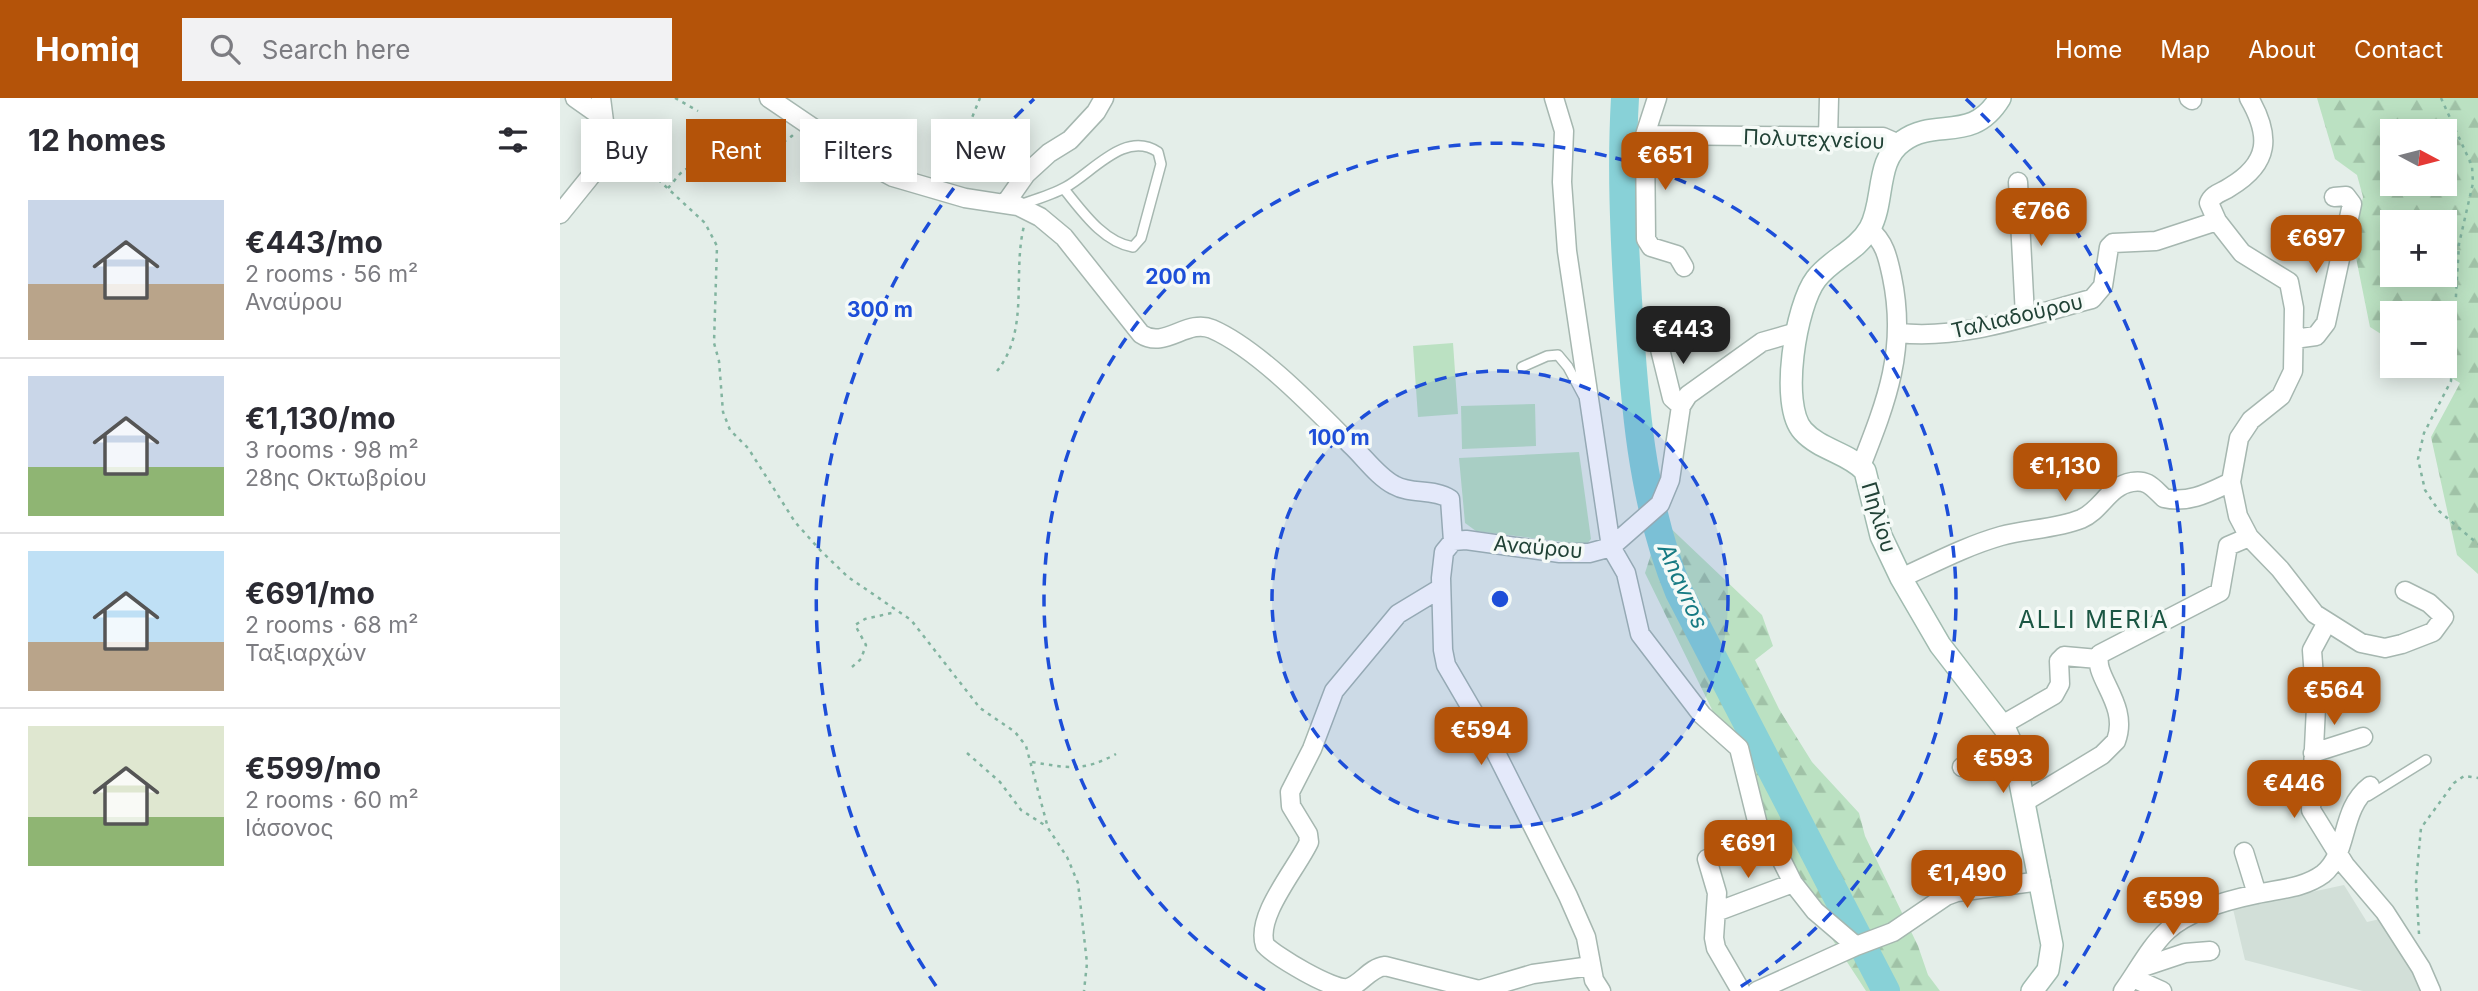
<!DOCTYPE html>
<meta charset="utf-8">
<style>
body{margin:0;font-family:Inter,sans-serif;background:#f2f2f3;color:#2b2b33;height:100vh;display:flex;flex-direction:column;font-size:26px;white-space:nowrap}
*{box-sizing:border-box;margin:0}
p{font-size:23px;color:#7c7c81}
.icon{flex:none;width:38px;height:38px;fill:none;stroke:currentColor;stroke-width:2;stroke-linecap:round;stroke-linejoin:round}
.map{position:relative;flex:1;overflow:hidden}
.side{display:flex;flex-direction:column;background:#fff;width:560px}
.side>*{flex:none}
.top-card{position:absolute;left:21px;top:21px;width:665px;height:63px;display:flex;gap:14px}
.needle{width:46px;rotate:97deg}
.buttons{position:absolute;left:1820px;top:21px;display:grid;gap:14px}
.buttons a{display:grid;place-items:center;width:77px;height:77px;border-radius:0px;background:#fff;box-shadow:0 4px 18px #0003;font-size:35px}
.price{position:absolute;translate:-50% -60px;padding:0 16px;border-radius:14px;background:#b45309;color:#fff;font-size:23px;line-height:46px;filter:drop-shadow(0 2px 4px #0008)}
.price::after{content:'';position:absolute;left:50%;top:42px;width:21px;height:16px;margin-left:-10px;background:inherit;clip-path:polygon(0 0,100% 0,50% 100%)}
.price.current{background:#222;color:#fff}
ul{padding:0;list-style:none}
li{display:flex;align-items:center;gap:21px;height:175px;padding:0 28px}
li+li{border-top:2px solid #e1e1e2}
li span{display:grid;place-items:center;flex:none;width:196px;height:140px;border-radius:0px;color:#555}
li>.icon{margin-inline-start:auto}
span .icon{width:84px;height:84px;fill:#fffc;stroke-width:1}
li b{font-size:30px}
h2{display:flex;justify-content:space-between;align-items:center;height:84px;padding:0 28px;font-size:30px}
.pill{padding:0 24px;border-radius:0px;background:#fff;box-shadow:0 4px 18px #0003;font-size:24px;line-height:63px}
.pill.current{background:#b45309;color:#fff}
header{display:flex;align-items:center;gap:42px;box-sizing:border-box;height:98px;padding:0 35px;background:#b45309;color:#fff}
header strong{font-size:33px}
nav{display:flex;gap:38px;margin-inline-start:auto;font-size:24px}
.search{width:490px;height:63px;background:#f2f2f3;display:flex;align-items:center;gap:18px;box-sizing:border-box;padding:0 24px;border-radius:0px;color:#7c7c81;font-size:26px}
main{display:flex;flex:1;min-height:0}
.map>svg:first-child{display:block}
</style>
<header>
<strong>Homiq</strong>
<div class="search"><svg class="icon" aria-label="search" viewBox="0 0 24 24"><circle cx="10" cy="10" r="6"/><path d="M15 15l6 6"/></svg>Search here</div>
<nav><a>Home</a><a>Map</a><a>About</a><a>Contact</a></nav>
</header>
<main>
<section class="side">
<h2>12 homes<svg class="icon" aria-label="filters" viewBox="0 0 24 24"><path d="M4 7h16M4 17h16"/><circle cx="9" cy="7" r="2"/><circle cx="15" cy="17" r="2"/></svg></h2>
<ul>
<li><span style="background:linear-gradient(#c9d6e8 60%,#b9a48a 0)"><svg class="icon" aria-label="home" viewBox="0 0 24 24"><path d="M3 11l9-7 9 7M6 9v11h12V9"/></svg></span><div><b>€443/mo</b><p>2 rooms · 56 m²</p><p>Αναύρου</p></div></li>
<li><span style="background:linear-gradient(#c9d6e8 65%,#8fb573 0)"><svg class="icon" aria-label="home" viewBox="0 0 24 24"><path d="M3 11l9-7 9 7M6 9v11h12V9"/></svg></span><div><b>€1,130/mo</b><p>3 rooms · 98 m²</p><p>28ης Οκτωβρίου</p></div></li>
<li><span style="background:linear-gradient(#bfe0f5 65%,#b9a48a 0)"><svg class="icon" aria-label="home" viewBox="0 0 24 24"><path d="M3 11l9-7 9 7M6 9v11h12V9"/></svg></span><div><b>€691/mo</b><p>2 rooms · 68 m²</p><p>Ταξιαρχών</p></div></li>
<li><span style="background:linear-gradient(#dfe7d0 65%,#8fb573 0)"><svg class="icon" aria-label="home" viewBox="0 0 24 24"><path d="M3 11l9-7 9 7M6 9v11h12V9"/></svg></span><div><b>€599/mo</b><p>2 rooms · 60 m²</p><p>Ιάσονος</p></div></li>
</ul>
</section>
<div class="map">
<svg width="1918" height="893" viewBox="0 0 1918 893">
<defs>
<pattern id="forest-firs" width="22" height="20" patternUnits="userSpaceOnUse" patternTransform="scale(1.75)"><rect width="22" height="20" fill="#bbe1c2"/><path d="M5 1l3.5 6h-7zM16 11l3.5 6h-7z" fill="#a0c2a7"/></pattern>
</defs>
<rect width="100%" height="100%" fill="#e4eee9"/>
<path fill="#d2dfd8" d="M1784,787L1807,824L1820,821L1858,880L1861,893H1803L1685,862L1673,811Z"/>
<path fill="#bbe1c2" d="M893,245L898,316L858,319L853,248Z
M975,306L976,348L902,351L901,308Z
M1019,354L1031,441L1026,447L916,433L905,425L899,360Z"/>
<path fill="url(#forest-firs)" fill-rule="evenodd" d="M1757,0H1918V476L1897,457L1871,339L1900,285L1872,268H1885V215H1832V243L1810,229L1793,145L1803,99L1797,77L1775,61ZM1832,33H1885V86H1832ZM1832,124H1885V177H1832Z
M1102,422L1202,517L1213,548L1195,562L1219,611L1252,664L1299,715L1305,738L1358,848L1368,877L1380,893H1306L1242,795L1085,475Z"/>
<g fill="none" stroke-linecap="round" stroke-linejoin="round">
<path stroke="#88d1d7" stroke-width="28" d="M1065,0C1061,68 1064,134 1068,202C1074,301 1081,403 1119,494L1326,893"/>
<g stroke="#a6b7b0" stroke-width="12">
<path id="lane" d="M459,107C474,102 492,97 506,89C533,74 565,32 598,54L601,66L581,140L573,149C543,144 522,113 504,91
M962,269L987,258L998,257L1008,269L1023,297
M1808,698L1866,662"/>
</g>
<g stroke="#a6b7b0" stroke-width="21">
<path id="street" d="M15,0L42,19
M209,0L296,59L333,79L405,100L458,108L480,119L504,139L581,236C605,252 627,220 652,231C698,251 755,311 791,347C804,359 818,379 834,387C851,397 873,390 890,401L893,443L884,454L881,480L883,552L886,567L928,639L1008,798L1026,839L1034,882L1041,893
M994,0L1004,33L1002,84L1007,153L1051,449L1066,475L1080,536L1142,617L1179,650L1198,727L1219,757L1233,785L1255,813L1296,848L1333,834L1386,798L1397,794L1481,783
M1097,0L1085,37L1086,141L1091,149L1117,157L1124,169
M1629,0L1632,2
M1689,0C1711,38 1710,65 1670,89C1662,95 1653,95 1649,105L1657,123L1682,155L1729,184L1734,210L1733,273L1721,298L1691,322L1679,340L1671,384L1678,418L1689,439L1720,471L1755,516L1801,545L1825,550L1842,546L1873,534L1884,519L1869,505L1845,493
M1085,37L1323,39L1339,46
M1268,39L1269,0
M1458,84L1465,218
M445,106L466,76L489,55L510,42L536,14L544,0
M0,116L42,64L46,39L41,0
M1108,224L1098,234V243L1112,300L1121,308
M1339,235C1404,242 1470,217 1532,201L1543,188L1549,149L1553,145L1596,143L1657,123
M1734,241L1756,238L1766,225L1792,106L1786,98L1774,99
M1301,368C1327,302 1347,251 1332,179C1328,160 1325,144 1309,131
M893,443L906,442L1000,455H1029L1051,449L1100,406L1110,382L1121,308L1128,297L1202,244L1237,234
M1341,480C1374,465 1406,448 1441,438C1466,431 1496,431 1521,421C1542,412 1548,388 1572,384C1588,381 1593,390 1604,400C1629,406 1650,394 1671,384
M881,490L838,516L774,593L752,651L730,694L731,708L748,736L749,744C737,770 695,818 705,847C715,858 773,893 788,890C802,886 809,870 825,868L919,892L973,876L1031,868
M1766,526L1752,552L1756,609L1751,712L1785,767L1825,814L1861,870L1871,893
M1442,627L1494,597L1500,586L1499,563L1504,558L1538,561
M1753,655L1803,639
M1402,669L1456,658
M1466,703L1542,657L1556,643C1570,606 1531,577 1540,556L1660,494L1668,448L1689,439
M1684,754L1697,796
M1147,761L1157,795L1154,840L1156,850L1181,893
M1156,814L1233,785
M1580,870L1625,855L1650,853
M1573,880L1602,893
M1197,893L1296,848
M1563,893C1577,874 1590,848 1608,832C1630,812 1668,802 1697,796C1720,791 1744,790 1763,776C1790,754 1779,712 1810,688"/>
</g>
<g stroke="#a1bbb0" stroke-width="24">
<path id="secondary" d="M1440,0C1412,46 1376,19 1343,43C1315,62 1325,103 1310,130C1297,153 1271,161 1256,181C1236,207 1219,307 1243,333C1260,352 1289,355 1305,373L1321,438L1341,480L1380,547L1445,631L1453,649L1492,847L1488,872L1472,893"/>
</g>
<path stroke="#82b4a0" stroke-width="2.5" stroke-dasharray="3.5 5" stroke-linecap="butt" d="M115,0L138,13
M1881,0L1912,68L1913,85L1899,146L1891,283L1864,335L1858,361L1865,392L1879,413L1918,446
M61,47L145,125L157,148L154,245L159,263L163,314L170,332L188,350L235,424L260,452L288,479L351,522L420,610L455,634L466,648L488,730L507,759L518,785L527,865L524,893
M380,78L400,49L420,0
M108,90C113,85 118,77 123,73C153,52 209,61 234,36
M437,273C470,232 452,176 464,128
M292,569L301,561L306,547L295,527L305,521L336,514
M407,655L440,684L461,712L486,728
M472,664C508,670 523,674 556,656
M1859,836L1856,784L1861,730L1894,685L1904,678L1918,680"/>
<use href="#lane" stroke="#fff" stroke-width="9"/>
<use href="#street" stroke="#fff" stroke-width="18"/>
<use href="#secondary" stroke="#fff" stroke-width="21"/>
</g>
<circle cx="940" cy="501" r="228" fill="#1d4ed8" fill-opacity=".12"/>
<g fill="none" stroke="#1d4ed8" stroke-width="3.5" stroke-dasharray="12 9">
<circle cx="940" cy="501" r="228"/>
<path d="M705 892A456 456 0 1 1 1175 892"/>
<path d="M376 888A684 684 0 0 1 474 1M1406 1A684 684 0 0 1 1504 888"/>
</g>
<g text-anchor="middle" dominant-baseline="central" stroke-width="7" stroke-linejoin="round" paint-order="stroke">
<g font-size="21" fill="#214236" stroke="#f5faf7">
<text transform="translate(1254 41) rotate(2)">Πολυτεχνείου</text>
<text transform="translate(1457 218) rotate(-13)">Ταλιαδούρου</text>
<text transform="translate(1319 419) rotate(73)">Πηλίου</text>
<text transform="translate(978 449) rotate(5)">Αναύρου</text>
</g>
<g font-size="23" font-style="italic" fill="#167a83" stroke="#f5faf7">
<text transform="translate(1123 488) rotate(66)">Anavros</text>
</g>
<g font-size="24" letter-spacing="2" fill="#1b5643" stroke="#f5faf7">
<text x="1534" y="521">ALLI MERIA</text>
</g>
</g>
<circle cx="940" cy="501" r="10" fill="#1d4ed8" stroke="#f5faf7" stroke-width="3.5"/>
<g font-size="21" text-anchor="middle" font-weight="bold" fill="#1d4ed8" stroke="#f5faf7" stroke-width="7" stroke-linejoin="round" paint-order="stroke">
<text x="618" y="186">200 m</text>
<text x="320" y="219">300 m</text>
<text x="779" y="347">100 m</text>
</g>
</svg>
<div class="buttons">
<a><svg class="needle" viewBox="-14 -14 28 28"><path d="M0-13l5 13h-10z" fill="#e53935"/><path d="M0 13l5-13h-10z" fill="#7c7c81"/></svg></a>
<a>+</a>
<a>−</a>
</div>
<b class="price" style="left:1105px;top:94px">€651</b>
<b class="price" style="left:1481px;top:150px">€766</b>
<b class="price" style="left:1756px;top:177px">€697</b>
<b class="price current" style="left:1123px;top:268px">€443</b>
<b class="price" style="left:1505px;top:405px">€1,130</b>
<b class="price" style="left:1774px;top:629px">€564</b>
<b class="price" style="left:921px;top:669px">€594</b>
<b class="price" style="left:1443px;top:697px">€593</b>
<b class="price" style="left:1734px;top:722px">€446</b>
<b class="price" style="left:1188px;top:782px">€691</b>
<b class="price" style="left:1407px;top:812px">€1,490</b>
<b class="price" style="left:1613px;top:839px">€599</b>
<div class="top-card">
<a class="pill">Buy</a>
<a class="pill current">Rent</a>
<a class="pill">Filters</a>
<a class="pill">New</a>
</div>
</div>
</main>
